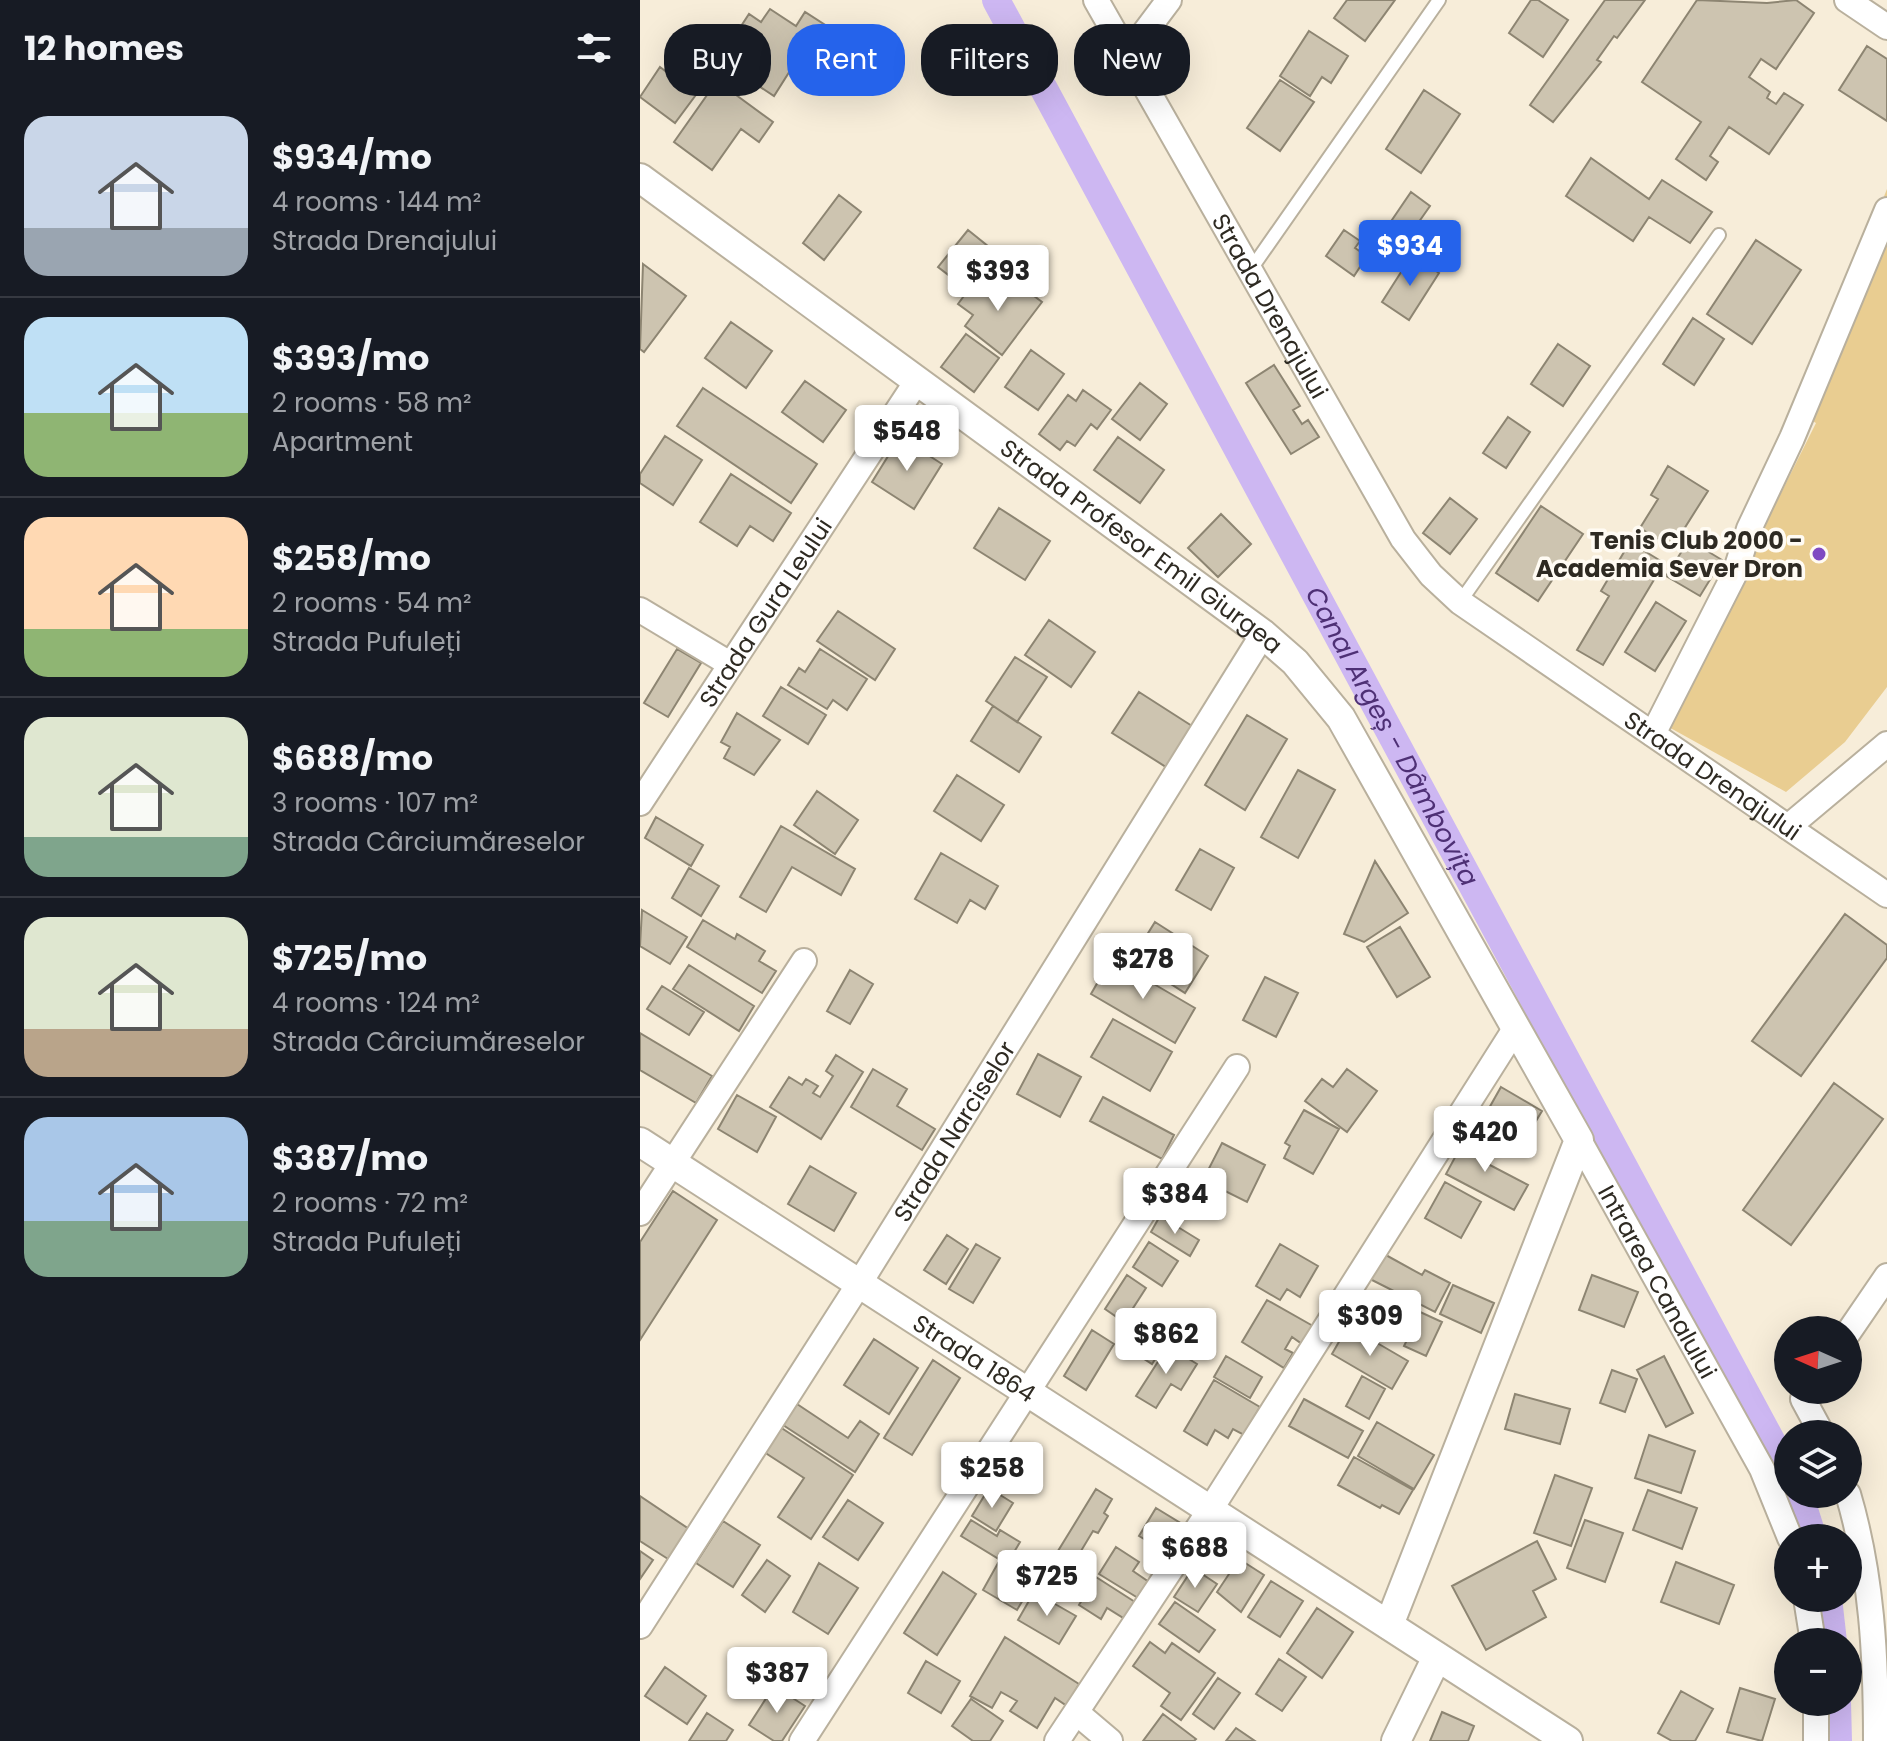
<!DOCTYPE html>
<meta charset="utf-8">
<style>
body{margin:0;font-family:Poppins,sans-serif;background:#20242c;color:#f1f3f6;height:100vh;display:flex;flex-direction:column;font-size:30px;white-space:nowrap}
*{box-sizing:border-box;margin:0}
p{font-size:26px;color:#9ea1a6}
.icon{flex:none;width:44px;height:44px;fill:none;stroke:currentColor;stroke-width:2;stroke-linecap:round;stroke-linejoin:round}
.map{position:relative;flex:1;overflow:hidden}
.panel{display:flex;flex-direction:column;background:#171b24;width:640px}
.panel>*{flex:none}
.hud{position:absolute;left:24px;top:24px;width:760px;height:72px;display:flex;gap:16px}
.needle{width:52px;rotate:273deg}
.buttons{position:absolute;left:1134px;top:1316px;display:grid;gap:16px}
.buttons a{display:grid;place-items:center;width:88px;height:88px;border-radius:50%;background:#171b24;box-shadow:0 8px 32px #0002;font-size:40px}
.price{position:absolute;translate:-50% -68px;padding:0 18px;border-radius:8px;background:#fff;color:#222;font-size:26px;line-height:52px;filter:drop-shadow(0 2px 4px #0008)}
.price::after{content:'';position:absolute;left:50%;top:48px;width:24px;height:18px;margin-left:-12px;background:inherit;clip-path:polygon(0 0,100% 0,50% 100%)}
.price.current{background:#2563eb;color:#fff}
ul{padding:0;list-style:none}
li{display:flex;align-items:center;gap:24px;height:200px;padding:0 24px}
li+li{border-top:2px solid #363941}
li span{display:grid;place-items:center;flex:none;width:224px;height:160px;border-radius:24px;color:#555}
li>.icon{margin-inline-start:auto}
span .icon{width:96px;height:96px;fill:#fffc;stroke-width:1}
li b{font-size:34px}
h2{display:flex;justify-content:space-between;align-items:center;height:96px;padding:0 24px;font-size:34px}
.pill{padding:0 28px;border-radius:32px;background:#171b24;box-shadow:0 8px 32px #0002;font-size:28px;line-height:72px}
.pill.current{background:#2563eb;color:#fff}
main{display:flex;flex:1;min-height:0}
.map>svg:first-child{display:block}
</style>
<main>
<section class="panel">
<h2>12 homes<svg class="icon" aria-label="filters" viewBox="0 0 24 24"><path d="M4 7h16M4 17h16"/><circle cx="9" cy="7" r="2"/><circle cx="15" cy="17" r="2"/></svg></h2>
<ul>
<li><span style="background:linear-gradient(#c9d6e8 70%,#9aa5b1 0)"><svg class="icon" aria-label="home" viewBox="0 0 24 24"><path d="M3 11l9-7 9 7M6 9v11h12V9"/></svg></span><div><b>$934/mo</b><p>4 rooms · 144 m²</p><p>Strada Drenajului</p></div></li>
<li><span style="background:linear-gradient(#bfe0f5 60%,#8fb573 0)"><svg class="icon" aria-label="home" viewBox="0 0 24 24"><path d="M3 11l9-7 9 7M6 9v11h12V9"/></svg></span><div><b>$393/mo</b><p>2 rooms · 58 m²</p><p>Apartment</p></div></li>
<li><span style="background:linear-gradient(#ffd9b3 70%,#8fb573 0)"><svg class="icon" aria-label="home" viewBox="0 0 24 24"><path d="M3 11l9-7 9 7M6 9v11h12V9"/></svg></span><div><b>$258/mo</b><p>2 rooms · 54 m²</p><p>Strada Pufuleți</p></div></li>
<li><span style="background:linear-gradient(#dfe7d0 75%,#7fa58c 0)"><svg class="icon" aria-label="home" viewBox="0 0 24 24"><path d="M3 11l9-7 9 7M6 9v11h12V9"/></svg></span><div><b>$688/mo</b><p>3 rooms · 107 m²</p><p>Strada Cârciumăreselor</p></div></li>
<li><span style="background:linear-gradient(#dfe7d0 70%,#b9a48a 0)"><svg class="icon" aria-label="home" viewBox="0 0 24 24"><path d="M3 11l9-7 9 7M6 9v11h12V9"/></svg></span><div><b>$725/mo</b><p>4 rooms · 124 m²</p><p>Strada Cârciumăreselor</p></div></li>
<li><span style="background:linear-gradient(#a9c7e8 65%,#7fa58c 0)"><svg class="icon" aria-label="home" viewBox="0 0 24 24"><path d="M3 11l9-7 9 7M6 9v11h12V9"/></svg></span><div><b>$387/mo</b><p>2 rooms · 72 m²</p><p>Strada Pufuleți</p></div></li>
</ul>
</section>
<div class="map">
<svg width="1247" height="1741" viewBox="0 0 1247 1741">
<rect width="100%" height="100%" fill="#f7edd9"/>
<path fill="#e9cd91" d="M1247,189V687L1205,742L1146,792L1025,725L1176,423L1157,412Z"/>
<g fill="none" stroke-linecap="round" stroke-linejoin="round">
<g stroke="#cdb7f2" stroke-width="28">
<path id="s1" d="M356,0L1148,1472"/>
<path d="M1159,1494L1173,1538"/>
<path d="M1188,1598L1193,1642"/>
<path d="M1197,1702L1198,1741"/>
</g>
</g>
<path fill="#cdc4b0" stroke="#8d8572" stroke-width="2" d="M707,0H755L725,41L694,18Z
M891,0H898L928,20L903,57L869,33Z
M965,0H1005L977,38L974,36L957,60L961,62L913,122L890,105Z
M1057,0L1127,3L1156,0L1174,13L1136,69L1121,59L1109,77L1130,92L1127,98L1136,104L1144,93L1163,105L1129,154L1089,127L1070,156L1078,162L1066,180L1036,159L1061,122L1002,82Z
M130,9L156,26L165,12L207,39L186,72L160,55L134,96L79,60L109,14L121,22Z
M669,31L708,56L691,83L682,77L670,96L640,76Z
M1227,46L1247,59V121L1199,90Z
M20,67L33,77L41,67L64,84L35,123L0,97Z
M640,80L674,102L640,151L607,128Z
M77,81L133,122L119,142L101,129L72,170L34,142Z
M784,90L820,114L781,173L746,149Z
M951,158L1009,199L1022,180L1072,212L1050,243L1009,217L993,241L926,196Z
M771,192L790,206L757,253L739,239Z
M199,195L221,212L184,260L163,243Z
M328,230L354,251L324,287L298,267Z
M704,230L720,241L715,248L727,256L714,276L686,256Z
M1116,240L1161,270L1112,344L1067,314Z
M772,255L799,273L769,320L742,302Z
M3,264L46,296L4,352L0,349Z
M338,277L363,296L374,281L402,302L362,355L325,326L333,315L318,304Z
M1053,318L1084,339L1054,385L1023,364Z
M91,322L132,351L106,388L65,358Z
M326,334L359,358L334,392L301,367Z
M918,344L950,366L923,406L891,384Z
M391,350L424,374L398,410L365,387Z
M634,365L660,406L653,410L662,424L668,420L679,437L651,454L606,383Z
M165,381L206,410L183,442L142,412Z
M500,383L527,404L500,440L472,419Z
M63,388L177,464L151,503L37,426Z
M443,390L471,410L457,429L451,424L435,446L427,441L420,450L399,434L428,395L436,401Z
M868,417L890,432L866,468L843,453Z
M25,436L62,460L33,505L0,483V474Z
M260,437L302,464L274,509L232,482Z
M478,437L524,470L500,503L454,470Z
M1028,466L1068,491L1032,548L1000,528L1018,499L1011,495Z
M91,474L151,513L133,541L110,526L97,546L60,522Z
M810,498L837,519L810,554L783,533Z
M901,506L943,534L898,601L856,573Z
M359,508L410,541L385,580L334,548Z
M581,514L611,544L578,577L548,548Z
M1049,540L1082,560L1060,596L1026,576Z
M990,542L1024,563L963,665L937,650L969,596L961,591Z
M1016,602L1046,621L1015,671L985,652Z
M198,611L255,649L235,680L177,641Z
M409,620L455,652L431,687L385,655Z
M37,649L61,663L28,717L4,703Z
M180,649L227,679L207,710L193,700L187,709L148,685L159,668L165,672Z
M375,657L407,677L377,722L346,701Z
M141,687L186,715L168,744L123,716Z
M499,692L552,726L526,767L472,733Z
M353,706L401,737L379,772L331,741Z
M97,713L140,740L114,775L84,758L90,747L81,742Z
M607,715L647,739L605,810L565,785Z
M658,770L695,790L658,858L621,837Z
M317,775L364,805L341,841L294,811Z
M177,791L218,820L195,854L154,825Z
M16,817L63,845L51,866L5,838Z
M141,826L215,869L201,895L152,867L126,912L100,897Z
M560,849L594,868L571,910L536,890Z
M301,853L358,886L345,909L330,900L317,923L275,899Z
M735,861L768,913L724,942L704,934Z
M49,868L79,886L61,916L32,898Z
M2,910L47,937L30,964L0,946Z
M1205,914L1247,945V958L1161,1076L1112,1041Z
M63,920L95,939L97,934L125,951L119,961L136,971L122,993L47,947Z
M515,922L568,956L545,993L492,959Z
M760,927L790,977L757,997L727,947Z
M471,959L555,1008L535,1043L451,994Z
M49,965L114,1006L99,1031L33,989Z
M210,970L233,984L210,1024L187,1011Z
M625,977L658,993L636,1037L603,1020Z
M22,986L64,1012L49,1035L7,1009Z
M473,1019L532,1052L510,1091L451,1057Z
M0,1033L72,1076L56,1103L0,1070Z
M398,1054L441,1077L420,1117L377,1094Z
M196,1055L223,1072L181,1139L130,1107L149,1077L162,1085L166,1079L178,1086L173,1093L180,1097L193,1076L186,1071Z
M233,1069L267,1089L257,1106L295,1129L282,1150L211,1107Z
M707,1069L737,1091L707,1132L665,1101L682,1079L693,1087Z
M1194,1083L1243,1119L1151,1245L1103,1210Z
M861,1087L902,1111L893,1126L876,1116L859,1147L835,1133Z
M97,1095L136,1117L117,1152L78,1129Z
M463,1097L534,1135L522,1159L450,1121Z
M664,1110L699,1129L673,1174L644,1158L650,1146L645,1143Z
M827,1135L854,1149L846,1163L888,1185L874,1210L806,1174Z
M582,1143L625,1165L607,1202L563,1180Z
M170,1166L216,1193L194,1231L148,1204Z
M805,1182L841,1202L821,1238L785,1218Z
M33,1191L77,1220L0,1340V1242Z
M520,1216L559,1240L550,1256L511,1232Z
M307,1235L328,1249L306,1284L284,1270Z
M509,1242L538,1261L522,1286L493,1267Z
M336,1244L360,1258L333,1303L309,1289Z
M640,1244L678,1266L660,1297L647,1289L640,1300L616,1286Z
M744,1254L782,1275L785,1270L810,1283L795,1312L730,1279Z
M487,1275L506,1288L484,1322L465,1309Z
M952,1275L998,1292L984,1327L939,1310Z
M813,1285L854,1303L841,1333L800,1314Z
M627,1300L673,1326L662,1344L652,1337L645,1349L653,1353L644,1368L602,1342Z
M754,1300L802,1322L786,1356L764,1346L771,1332L744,1320Z
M498,1312L531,1334L512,1364L478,1342Z
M708,1326L768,1361L752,1389L692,1354Z
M452,1330L474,1344L446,1390L424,1376Z
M234,1339L278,1368L249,1414L204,1385Z
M528,1346L557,1364L541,1390L531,1384L516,1408L496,1396Z
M586,1356L622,1377L610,1398L574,1377Z
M1024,1356L1053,1413L1026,1427L997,1370Z
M293,1360L320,1378L272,1455L244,1438Z
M972,1370L997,1379L985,1412L960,1403Z
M722,1376L745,1389L729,1419L706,1406Z
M574,1380L620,1407L604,1435L593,1429L588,1438L575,1430L567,1445L544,1431Z
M875,1394L930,1409L920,1444L865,1429Z
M664,1399L723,1431L708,1458L649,1426Z
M157,1404L208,1438L220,1421L239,1434L215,1472L143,1425Z
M737,1422L794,1455L774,1489L718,1456Z
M140,1427L213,1475L171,1539L138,1517L164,1478L124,1452Z
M1009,1435L1055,1451L1041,1493L995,1478Z
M714,1457L773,1490L759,1514L742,1505L740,1508L698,1485Z
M915,1475L952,1488L931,1546L894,1533Z
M349,1488L373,1503L356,1531L332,1516Z
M456,1489L472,1499L464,1513L468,1516L458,1533L453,1531L435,1561L418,1551Z
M1008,1490L1057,1508L1042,1549L993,1530Z
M0,1496L49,1529L28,1559L0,1541Z
M208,1500L243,1523L218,1560L183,1537Z
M516,1508L552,1530L536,1558L499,1536Z
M331,1520L357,1536L360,1530L380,1542L367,1564L321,1536Z
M945,1520L983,1533L965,1582L927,1568Z
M83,1521L120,1545L93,1587L56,1563Z
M897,1541L916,1579L893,1591L906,1617L846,1650L812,1586Z
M476,1547L499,1562L493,1571L509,1582L498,1598L459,1574Z
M0,1551L13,1560L0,1579Z
M599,1559L624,1575L601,1612L577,1592Z
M127,1560L150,1576L125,1612L102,1595Z
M1036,1562L1094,1585L1079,1624L1021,1602Z
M179,1563L218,1588L188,1634L153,1612Z
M358,1563L393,1583L377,1610L343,1590Z
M553,1568L577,1584L558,1612L534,1597Z
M303,1572L336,1594L297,1655L264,1633Z
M456,1577L495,1602L485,1619L467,1608L461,1619L439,1605Z
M631,1581L663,1601L640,1637L608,1617Z
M394,1592L436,1616L419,1644L378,1620Z
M535,1602L575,1630L559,1652L519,1624Z
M677,1608L713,1632L682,1678L647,1653Z
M365,1637L439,1684L427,1706L415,1698L397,1728L370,1711L377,1701L361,1692L352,1708L330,1696Z
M510,1642L525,1653L532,1643L575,1673L541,1720L521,1706L530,1693L493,1666Z
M639,1659L666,1677L642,1711L616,1694Z
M286,1661L320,1681L301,1713L268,1693Z
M25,1667L66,1696L47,1724L5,1696Z
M578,1678L600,1693L574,1729L553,1714Z
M134,1686L165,1706L142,1741H134L109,1725Z
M1100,1688L1135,1699L1122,1741L1087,1732Z
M1041,1691L1073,1709L1055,1741H1032L1018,1733Z
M331,1699L363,1721L350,1741H333L312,1726Z
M802,1712L834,1726L828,1741H790Z
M67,1713L93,1730L86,1741H49Z
M523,1714L556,1739L554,1741H503Z
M596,1728L615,1741H586Z"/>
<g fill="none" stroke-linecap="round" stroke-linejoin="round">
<g stroke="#b9b09d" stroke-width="16">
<path id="service" d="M609,272L799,0
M820,602L1079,235"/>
</g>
<g stroke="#b9b09d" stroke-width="28">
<g id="minor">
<path id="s2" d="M456,0L763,539L791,575L820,602L1247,895"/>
<path d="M1207,0L1247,27"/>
<path d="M487,56L529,0"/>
<path d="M0,610L90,664"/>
<path d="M1013,734L1095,573L1109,529L1152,438L1247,210"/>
<path id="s3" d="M0,803L277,381"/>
<path d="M1148,827L1247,744"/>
<path id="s4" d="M939,1140L1122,1469L1150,1538"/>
<path d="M0,1213L164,961"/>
<path d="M1208,1333L1247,1276"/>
<path d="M1169,1390L1163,1399L1182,1434"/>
<path d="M1208,1494C1232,1575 1236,1657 1236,1741"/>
<path d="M1166,1598L1173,1642"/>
<path id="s5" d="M0,1626L219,1284L623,634"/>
<path d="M437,1713L470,1741"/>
<path d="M162,1741L597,1067"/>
<path d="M417,1741L570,1510L875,1029"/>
<path d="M1176,1741V1702"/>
</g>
</g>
<g stroke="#b9b09d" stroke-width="32">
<g id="tertiary">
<path id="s6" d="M0,178L623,634L655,662L701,718L939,1140L749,1625"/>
<path id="s7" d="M0,1142L928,1741"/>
<path d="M756,1741L797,1657"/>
</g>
</g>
<use href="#service" stroke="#fff" stroke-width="12"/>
<use href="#minor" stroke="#fff" stroke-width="24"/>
<use href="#tertiary" stroke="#fff" stroke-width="28"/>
</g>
<circle fill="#804ac2" stroke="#fffbf3" stroke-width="3" cx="1179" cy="554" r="8"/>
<g text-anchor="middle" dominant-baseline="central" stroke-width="7" stroke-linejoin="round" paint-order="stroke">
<g font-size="24" fill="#2e2a22" stroke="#fffbf3">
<text stroke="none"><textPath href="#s2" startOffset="352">Strada Drenajului</textPath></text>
<text stroke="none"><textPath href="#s6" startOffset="622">Strada Profesor Emil Giurgea</textPath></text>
<text stroke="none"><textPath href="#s3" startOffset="228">Strada Gura Leului</textPath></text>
<text stroke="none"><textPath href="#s2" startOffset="1012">Strada Drenajului</textPath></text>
<text stroke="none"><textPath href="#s5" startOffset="586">Strada Narciselor</textPath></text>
<text stroke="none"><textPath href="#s4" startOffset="162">Intrarea Canalului</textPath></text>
<text stroke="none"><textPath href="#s7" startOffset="398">Strada 1864</textPath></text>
</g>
<g font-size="24" font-weight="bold" fill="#2e2a22" stroke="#fffbf3" text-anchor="end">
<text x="1163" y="540">Tenis Club 2000 -<tspan x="1163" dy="28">Academia Sever Dron</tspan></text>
</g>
<g font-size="26" font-style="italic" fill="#4e3075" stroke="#fffbf3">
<text stroke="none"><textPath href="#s1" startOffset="836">Canal Argeș - Dâmbovița</textPath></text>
</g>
</g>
</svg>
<div class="buttons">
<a><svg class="needle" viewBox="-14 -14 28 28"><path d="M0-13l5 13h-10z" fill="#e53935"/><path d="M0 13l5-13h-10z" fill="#9ea1a6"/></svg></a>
<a><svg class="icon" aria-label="layers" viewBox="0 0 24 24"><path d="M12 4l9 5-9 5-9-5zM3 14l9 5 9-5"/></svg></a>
<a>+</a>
<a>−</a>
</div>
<b class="price current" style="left:770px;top:288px">$934</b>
<b class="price" style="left:358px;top:313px">$393</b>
<b class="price" style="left:267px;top:473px">$548</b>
<b class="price" style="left:503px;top:1001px">$278</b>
<b class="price" style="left:845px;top:1174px">$420</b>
<b class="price" style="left:535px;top:1236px">$384</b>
<b class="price" style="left:730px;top:1358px">$309</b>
<b class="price" style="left:526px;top:1376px">$862</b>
<b class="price" style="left:352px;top:1510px">$258</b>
<b class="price" style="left:555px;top:1590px">$688</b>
<b class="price" style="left:407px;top:1618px">$725</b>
<b class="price" style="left:137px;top:1715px">$387</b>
<div class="hud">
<a class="pill">Buy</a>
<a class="pill current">Rent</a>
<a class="pill">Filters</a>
<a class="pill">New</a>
</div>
</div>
</main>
